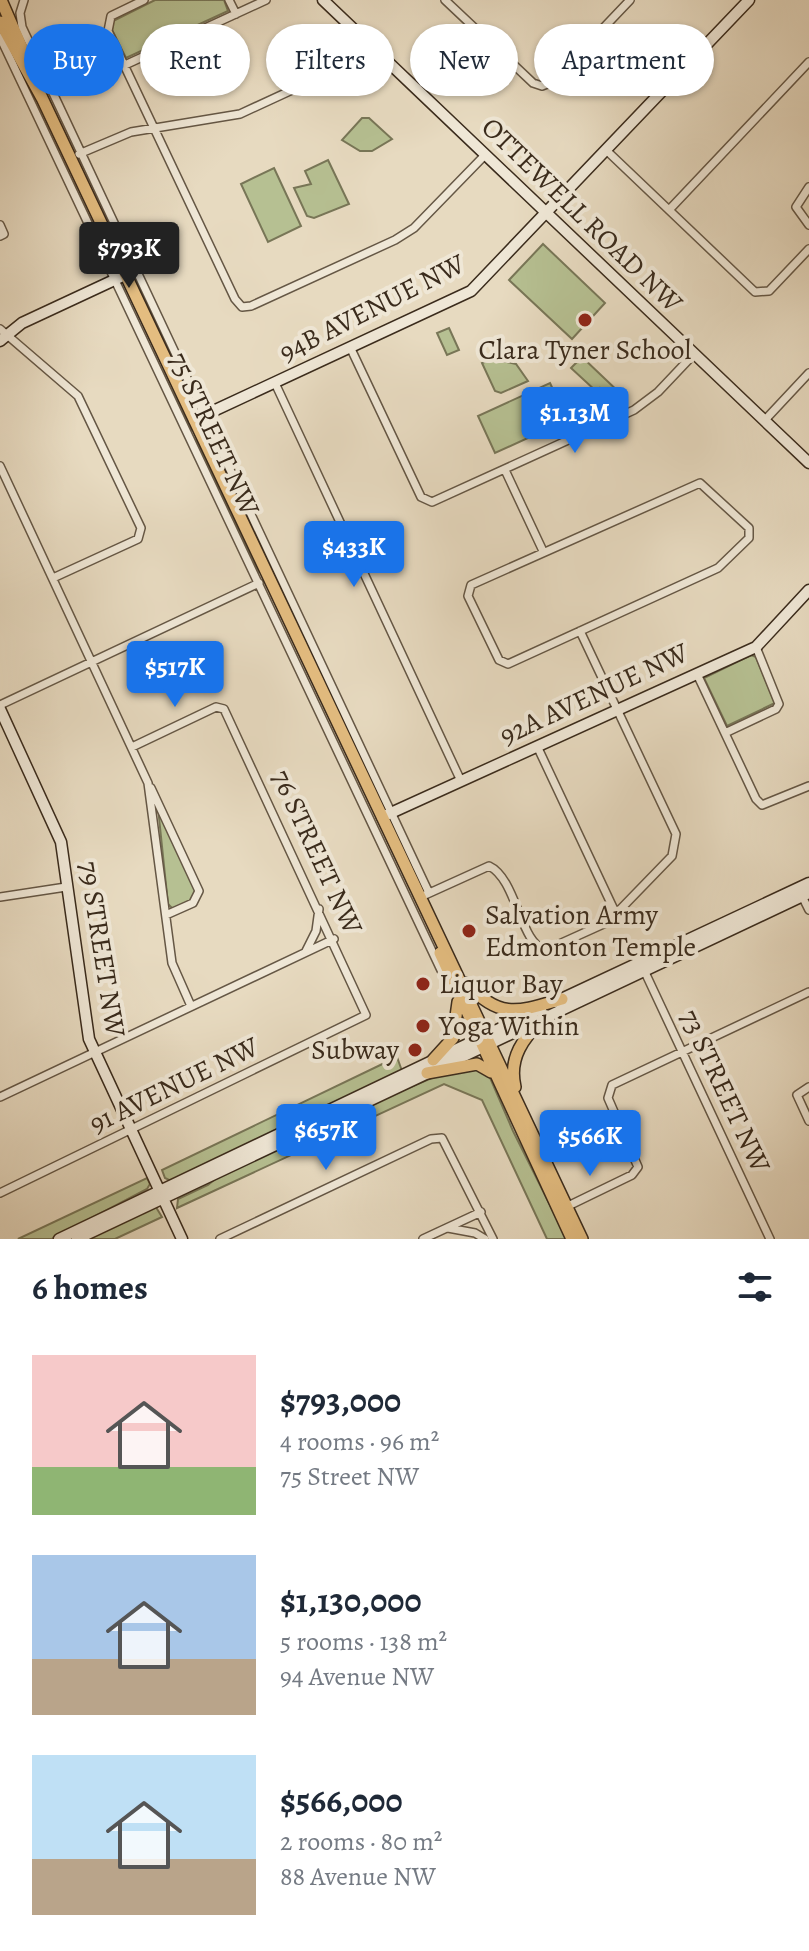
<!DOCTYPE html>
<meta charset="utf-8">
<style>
body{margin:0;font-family:Alegreya,serif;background:#f2f2f3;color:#1f2937;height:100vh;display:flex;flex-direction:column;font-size:30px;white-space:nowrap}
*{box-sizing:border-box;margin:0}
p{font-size:26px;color:#747a83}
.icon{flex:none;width:44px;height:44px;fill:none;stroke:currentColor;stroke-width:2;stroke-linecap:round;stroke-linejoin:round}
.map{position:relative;height:1239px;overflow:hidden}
.drawer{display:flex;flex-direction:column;background:#fff;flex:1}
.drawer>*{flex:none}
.hud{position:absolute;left:24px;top:24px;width:762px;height:72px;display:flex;gap:16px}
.price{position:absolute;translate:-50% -68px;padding:0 18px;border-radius:8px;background:#1a73e8;color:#fff;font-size:26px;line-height:52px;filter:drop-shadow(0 2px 4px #0008)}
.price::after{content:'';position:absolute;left:50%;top:48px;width:24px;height:18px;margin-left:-12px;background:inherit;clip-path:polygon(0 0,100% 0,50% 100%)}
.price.current{background:#222;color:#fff}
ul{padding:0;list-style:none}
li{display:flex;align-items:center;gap:24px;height:200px;padding:0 32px}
li span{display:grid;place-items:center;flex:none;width:224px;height:160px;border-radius:0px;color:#555}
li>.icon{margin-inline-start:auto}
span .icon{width:96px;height:96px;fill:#fffc;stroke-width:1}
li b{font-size:34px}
h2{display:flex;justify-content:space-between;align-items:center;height:96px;padding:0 32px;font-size:34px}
.chip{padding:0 28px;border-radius:36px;background:#fff;box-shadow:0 2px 6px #0004;font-size:28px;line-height:72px}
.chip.current{background:#1a73e8;color:#fff}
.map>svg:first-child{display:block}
</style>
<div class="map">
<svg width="809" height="1239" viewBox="0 0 809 1239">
<rect width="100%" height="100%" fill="#e7dac0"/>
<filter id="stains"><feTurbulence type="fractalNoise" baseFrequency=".0025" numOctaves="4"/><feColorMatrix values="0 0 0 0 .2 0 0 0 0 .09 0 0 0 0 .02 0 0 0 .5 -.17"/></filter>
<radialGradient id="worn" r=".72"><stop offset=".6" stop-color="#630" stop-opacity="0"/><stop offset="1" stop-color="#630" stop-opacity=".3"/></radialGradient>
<path fill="#b6c092" stroke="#787657" stroke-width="2" d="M155,0H224L228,11L126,58L112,30L113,21Z
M13,57L114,269L112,268Z
M362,118H369L392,139L372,151H360L342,140Z
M328,160L349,204L314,218L307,216L294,188L311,184L305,171Z
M274,168L301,226L268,242L241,184Z
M543,244L605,303L572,339L509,280Z
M120,285L191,430L189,431Z
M449,328L459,350L447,355L437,333Z
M582,357L622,395L615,402L600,388L597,392L571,368Z
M493,359L516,364L528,381L501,393L495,391L482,363Z
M550,383L567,420L495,453L478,416Z
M191,434L199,445L258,572L257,573Z
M751,655L756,657L775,703L727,726L704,678Z
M158,808L197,892L195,898L173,909L168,904Z
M397,1057L402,1071L171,1181L165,1178L162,1170Z
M474,1065L488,1073L513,1131L567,1239H547L482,1100L444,1084L177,1208L178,1199L208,1185L219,1176L356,1110L446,1072Z
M147,1178L150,1184L147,1189L52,1239H18Z
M154,1204L162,1217L115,1239H82Z"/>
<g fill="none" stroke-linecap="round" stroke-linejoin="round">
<g stroke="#655745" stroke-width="10">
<path id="street" d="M24,0L20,13L22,27L429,893
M144,0L111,16L108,31L235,299L242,307L251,306L395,240L414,228L485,155
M229,0L236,14
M445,0L533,83L542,86L552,82L630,0
M602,29L665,88
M0,37L441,970L448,976
M125,65L266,0
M606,150L755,292L769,291L809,249
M79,154L131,132L240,114L331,72L362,41
M809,187L796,207L809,225
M669,210L809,62
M0,225L4,234L0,236
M0,329L78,396L141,528L138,539L53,578
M351,349L421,497L432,502L634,410L658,392L694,354
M275,383L461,781
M764,421L809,373
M0,466L148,783L172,963L191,1006
M505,470L543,551
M700,483L749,528V538L718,568L508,664L499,660L468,596L471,585Z
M697,674L756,799L762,805L809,786
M0,705L259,583
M725,733L776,709L779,704L756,647
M537,746L616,914
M151,788L199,891L193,903L166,915
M801,894L809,910
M425,895L489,866C517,879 520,945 546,950L608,922L672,856L676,834L580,631
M0,897L66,887
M306,951L316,931L319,909
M643,968L770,1239
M809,1087L797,1095L809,1121
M0,1097L334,939
M0,1193L366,1015L224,709L216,707L132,747
M564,1208L632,1175L638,1167L608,1098L612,1085L809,992
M448,1228L475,1233L485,1239
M220,1239L431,1139L442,1138L493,1239
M423,1239L481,1212"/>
</g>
<g stroke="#3a2b1c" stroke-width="13">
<path id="secondary" d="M323,0L809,463
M0,341L22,323L125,275
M194,420L471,291L749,0
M0,709L61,842L89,1039L182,1239
M382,817L756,647L809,590
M555,1002L809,883
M59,1239L541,1009
M77,1239L809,893"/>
</g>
<g stroke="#3a2b1c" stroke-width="14">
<path id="primary" d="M1,0L36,80
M0,22L42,98L582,1239
M440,953L572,1239
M466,983C500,1020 518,1012 562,999
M433,1060L453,1038L458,1002
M427,1073L477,1064L491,1072
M515,1087C508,1057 524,1038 543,1018"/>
</g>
<use href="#street" stroke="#efe7d6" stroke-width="7"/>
<use href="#secondary" stroke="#efe7d6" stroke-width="10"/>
<use href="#primary" stroke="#e4bd80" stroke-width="11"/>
</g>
<g fill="#8f2418" stroke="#efe7d6" stroke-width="3">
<circle cx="585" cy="320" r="8"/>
<circle cx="469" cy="931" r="8"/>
<circle cx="423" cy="984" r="8"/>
<circle cx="423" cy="1026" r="8"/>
<circle cx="415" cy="1050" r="8"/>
</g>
<g text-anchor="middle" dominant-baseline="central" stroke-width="8" stroke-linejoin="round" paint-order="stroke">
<g font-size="28" fill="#3a2b1c" stroke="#efe7d6">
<text transform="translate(582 215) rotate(44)">OTTEWELL ROAD NW</text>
<text transform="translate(372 308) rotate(-27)">94B AVENUE NW</text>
<text transform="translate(214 434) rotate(65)">75 STREET NW</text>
<text transform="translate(594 694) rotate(-25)">92A AVENUE NW</text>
<text transform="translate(317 852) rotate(65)">76 STREET NW</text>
<text transform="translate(102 949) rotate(81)">79 STREET NW</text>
<text transform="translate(174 1085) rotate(-26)">91 AVENUE NW</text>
<text transform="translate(725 1091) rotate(65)">73 STREET NW</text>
</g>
<g font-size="28" fill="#3a2b1c" stroke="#efe7d6" text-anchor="start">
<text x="585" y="350" text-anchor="middle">Clara Tyner School</text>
<text x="485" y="915">Salvation Army<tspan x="485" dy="32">Edmonton Temple</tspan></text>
<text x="439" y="984">Liquor Bay</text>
<text x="439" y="1026">Yoga Within</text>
<text x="399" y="1050" text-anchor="end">Subway</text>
</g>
</g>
<rect width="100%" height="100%" filter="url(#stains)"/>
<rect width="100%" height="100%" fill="url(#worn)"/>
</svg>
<b class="price current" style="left:129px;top:290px">$793K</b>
<b class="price" style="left:575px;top:455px">$1.13M</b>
<b class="price" style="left:354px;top:589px">$433K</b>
<b class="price" style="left:175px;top:709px">$517K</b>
<b class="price" style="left:326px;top:1172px">$657K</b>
<b class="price" style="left:590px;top:1178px">$566K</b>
<div class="hud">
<a class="chip current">Buy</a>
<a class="chip">Rent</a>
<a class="chip">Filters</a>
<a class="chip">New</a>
<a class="chip">Apartment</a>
</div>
</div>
<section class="drawer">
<h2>6 homes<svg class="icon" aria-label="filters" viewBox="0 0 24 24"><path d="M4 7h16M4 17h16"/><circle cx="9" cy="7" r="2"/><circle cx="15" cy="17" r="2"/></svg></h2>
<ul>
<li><span style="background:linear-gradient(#f6c9c9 70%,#8fb573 0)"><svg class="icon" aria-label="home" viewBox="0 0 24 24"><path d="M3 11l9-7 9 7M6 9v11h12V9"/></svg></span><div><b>$793,000</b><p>4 rooms · 96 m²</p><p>75 Street NW</p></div></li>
<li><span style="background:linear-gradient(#a9c7e8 65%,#b9a48a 0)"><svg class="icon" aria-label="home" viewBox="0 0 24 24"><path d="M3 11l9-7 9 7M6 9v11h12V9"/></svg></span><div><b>$1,130,000</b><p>5 rooms · 138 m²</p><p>94 Avenue NW</p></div></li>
<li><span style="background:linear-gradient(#bfe0f5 65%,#b9a48a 0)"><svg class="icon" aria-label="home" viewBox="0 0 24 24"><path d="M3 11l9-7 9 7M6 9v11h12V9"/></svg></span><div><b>$566,000</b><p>2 rooms · 80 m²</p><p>88 Avenue NW</p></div></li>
</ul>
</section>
